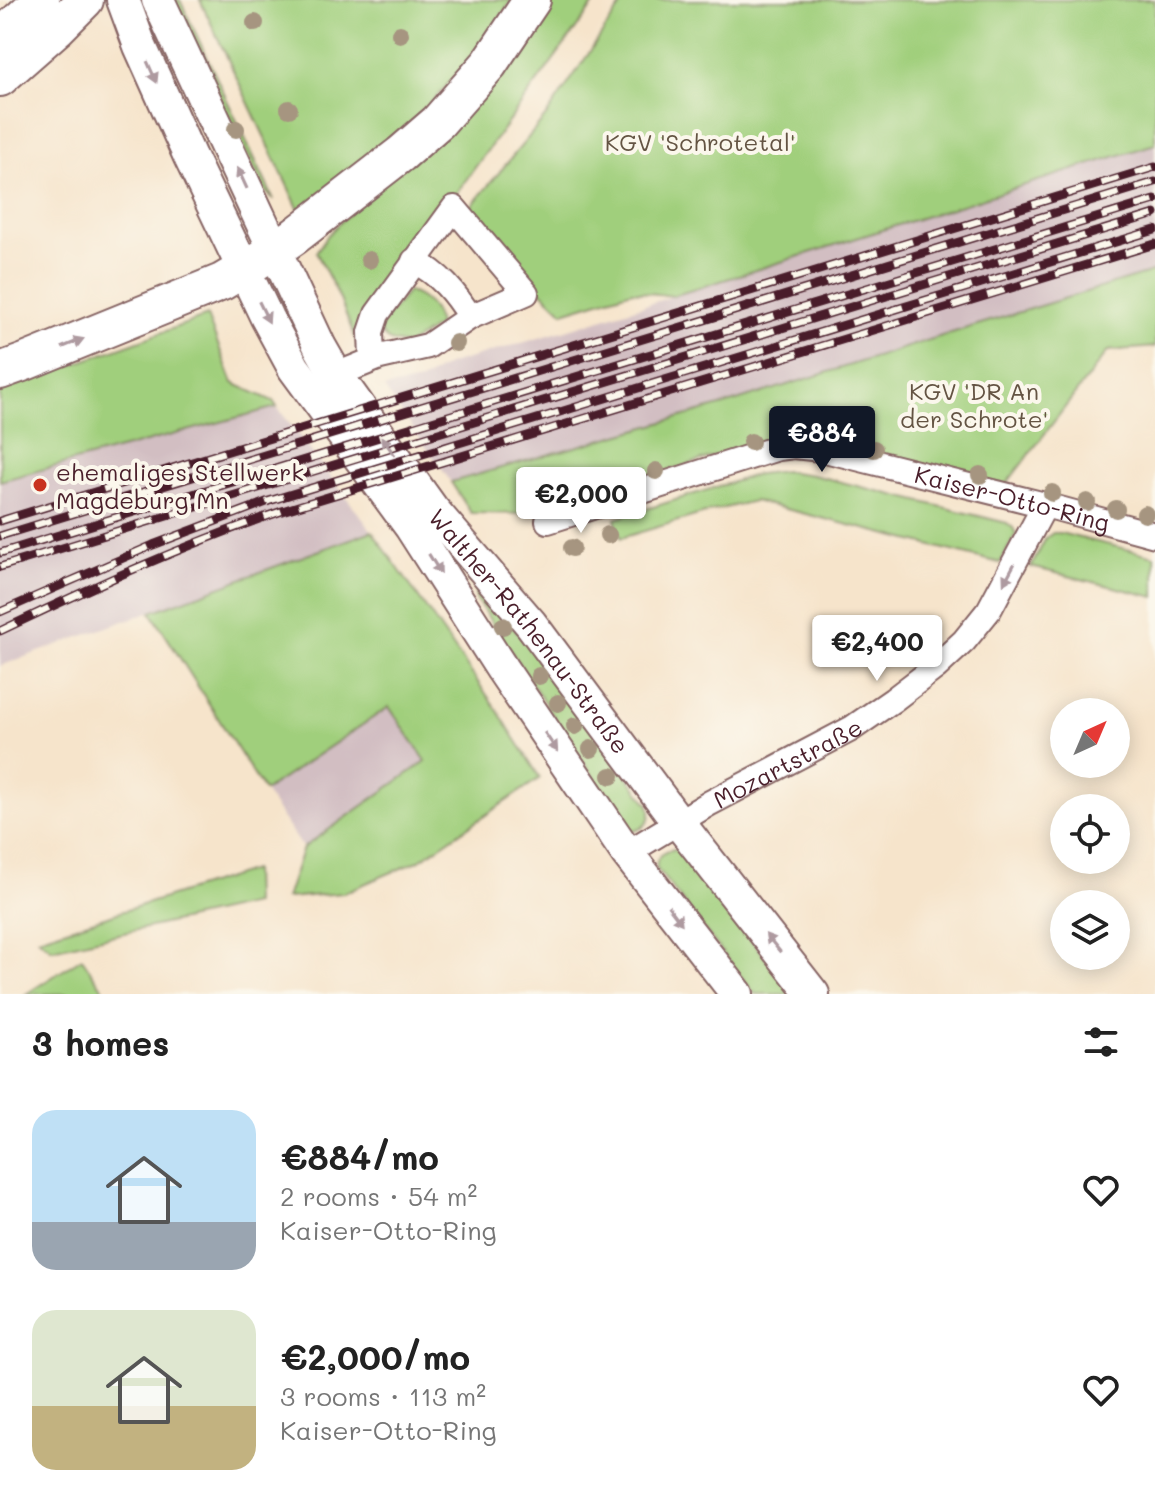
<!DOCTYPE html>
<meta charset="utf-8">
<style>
body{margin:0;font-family:Mali,sans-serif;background:#f2f2f2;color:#222;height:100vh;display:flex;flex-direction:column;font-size:30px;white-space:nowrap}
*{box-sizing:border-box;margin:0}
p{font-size:26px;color:#767676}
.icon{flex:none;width:44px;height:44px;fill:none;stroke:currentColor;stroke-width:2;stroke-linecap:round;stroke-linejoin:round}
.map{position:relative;height:994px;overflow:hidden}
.details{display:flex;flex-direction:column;background:#fff;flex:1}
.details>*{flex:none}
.needle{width:52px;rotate:44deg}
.controls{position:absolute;left:1050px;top:698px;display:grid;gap:16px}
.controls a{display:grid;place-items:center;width:80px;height:80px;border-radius:50%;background:#fff;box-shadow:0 4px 20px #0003;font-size:40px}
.price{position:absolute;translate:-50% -68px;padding:0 18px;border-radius:8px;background:#fff;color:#222;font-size:26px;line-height:52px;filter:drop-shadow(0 2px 4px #0008)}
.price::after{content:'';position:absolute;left:50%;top:48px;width:24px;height:18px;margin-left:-12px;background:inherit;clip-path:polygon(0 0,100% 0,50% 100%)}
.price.selected{background:#111827;color:#fff}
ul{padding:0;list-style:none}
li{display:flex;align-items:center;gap:24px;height:200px;padding:0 32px}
li span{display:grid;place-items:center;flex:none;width:224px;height:160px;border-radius:24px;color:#555}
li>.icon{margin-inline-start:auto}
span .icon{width:96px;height:96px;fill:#fffc;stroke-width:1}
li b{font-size:34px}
h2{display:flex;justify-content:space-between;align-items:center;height:96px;padding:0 32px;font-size:34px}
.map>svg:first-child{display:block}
</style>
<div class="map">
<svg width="1155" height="994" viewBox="0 0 1155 994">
<rect width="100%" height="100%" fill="#fbf7ec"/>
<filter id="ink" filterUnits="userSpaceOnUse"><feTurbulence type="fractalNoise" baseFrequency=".0125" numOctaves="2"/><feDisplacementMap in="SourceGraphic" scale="16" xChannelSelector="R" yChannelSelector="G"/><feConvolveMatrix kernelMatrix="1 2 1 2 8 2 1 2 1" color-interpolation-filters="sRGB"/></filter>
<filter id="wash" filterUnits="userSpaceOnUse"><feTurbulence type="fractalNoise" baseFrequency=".006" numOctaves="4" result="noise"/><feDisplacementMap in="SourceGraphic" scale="32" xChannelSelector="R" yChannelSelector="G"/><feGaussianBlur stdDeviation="1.8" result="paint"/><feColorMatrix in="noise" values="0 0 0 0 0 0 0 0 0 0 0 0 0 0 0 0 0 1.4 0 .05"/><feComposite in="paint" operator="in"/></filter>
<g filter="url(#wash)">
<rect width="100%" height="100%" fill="#f6e4cb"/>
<path fill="#d2bec2" d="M1155,144V271L964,329L724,405L451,482L384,388L421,381L447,365L566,330Z
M277,407L372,531L0,666V481Z
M389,707L426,762L303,848L264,791Z"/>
<path fill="#a0cf7c" stroke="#757754" stroke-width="2" d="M172,0H180L274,200L265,191Z
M200,0H512L476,53L418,118L306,206L298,208Z
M553,0H597L455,195L422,236L374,307L357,343L339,297L316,252L328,235L340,222L499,78L519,54Z
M625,0H1155V144L673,296L632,291L563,312L535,285L468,210L547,115Z
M1155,271V347L1108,351L1004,487L805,436L731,451L530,514L471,513L451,482L724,405L964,329Z
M408,291C425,298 435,307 439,325L407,345C392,342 386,343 378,328Z
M207,316L233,383L273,401L277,407L0,481V391Z
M785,471L813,475L1007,523L1013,528L1016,534L1000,563L754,501L712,511L621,538L615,519L758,474Z
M372,531L496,708L540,778L418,861L343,893L286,898L303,848L426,761L389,707L264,791L151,612Z
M1053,533H1060L1155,556V597L1031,567L1046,538Z
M478,589H480L502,612L649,805C653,817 646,830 632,831L624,823L476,599L475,593Z
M674,849L680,851L795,994H755L657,869C654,857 663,852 674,849Z
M253,870L254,904L52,949L38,938Z
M82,958L106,994H26Z"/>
</g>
<g filter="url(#ink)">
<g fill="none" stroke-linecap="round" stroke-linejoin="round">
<g stroke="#866463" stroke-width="28">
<g id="minor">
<path d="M414,261C440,274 455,293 470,317"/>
<path d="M336,375L380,357L428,346L470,317L526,293L454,208L377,314L371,332L372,359"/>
<path id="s1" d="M548,521L778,448L794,446L821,449L1045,505L1155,535"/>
<path id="s2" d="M627,853L710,803L851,729L893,700L936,667L964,641L989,610L1045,505"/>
</g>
</g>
<g stroke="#866463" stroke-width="36">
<g id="major">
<path d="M123,0L140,46L190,157L267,318L294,368L411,527L502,669L627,853L737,994"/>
<path id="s3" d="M158,0L320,347L336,375L433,510L531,624L679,823L813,994"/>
</g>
</g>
<g stroke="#866463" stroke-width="40">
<path id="highway" d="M0,38L41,0
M0,78L57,28L85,0
M0,371L25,362L222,282L266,256L295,236L401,154L438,122L489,64L532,0"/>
</g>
<use href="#minor" stroke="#fff" stroke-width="24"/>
<use href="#major" stroke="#fff" stroke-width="32"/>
<use href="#highway" stroke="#fff" stroke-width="36"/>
<g stroke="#4a1f2b" stroke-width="9">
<path id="rail" d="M0,521L1155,167
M0,536L1155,182
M0,553L1155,200
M0,567L1155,214
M0,612L153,545L269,501L1155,230
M0,631C92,587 185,544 282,511L1155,244"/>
</g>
<use href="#rail" stroke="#fbf7ec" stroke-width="6" stroke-dasharray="18" stroke-linecap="butt"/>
</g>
<g fill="#a69580">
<circle cx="255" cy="23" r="9"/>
<circle cx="400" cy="34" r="9"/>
<circle cx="289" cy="109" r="9"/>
<circle cx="236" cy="129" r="9"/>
<circle cx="369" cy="260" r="9"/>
<circle cx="456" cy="343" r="9"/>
<circle cx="751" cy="442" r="9"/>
<circle cx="851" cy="443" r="9"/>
<circle cx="874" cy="449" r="9"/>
<circle cx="656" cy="471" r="9"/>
<circle cx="980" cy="475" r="9"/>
<circle cx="594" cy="477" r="9"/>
<circle cx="625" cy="481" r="9"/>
<circle cx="1052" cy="493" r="9"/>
<circle cx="1087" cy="502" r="9"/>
<circle cx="1116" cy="509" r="9"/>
<circle cx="1145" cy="514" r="9"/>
<circle cx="608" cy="535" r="9"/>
<circle cx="572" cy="548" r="9"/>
<circle cx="503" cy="626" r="9"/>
<circle cx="539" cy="676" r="9"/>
<circle cx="558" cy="703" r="9"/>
<circle cx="575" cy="726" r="9"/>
<circle cx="591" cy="749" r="9"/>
<circle cx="611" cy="776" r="9"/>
</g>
<defs><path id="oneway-solid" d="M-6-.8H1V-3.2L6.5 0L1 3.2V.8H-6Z" transform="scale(2)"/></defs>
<g fill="#ae9aa0">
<use href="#oneway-solid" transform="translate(152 72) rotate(66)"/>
<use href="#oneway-solid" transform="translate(242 178) rotate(-115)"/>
<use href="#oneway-solid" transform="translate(264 312) rotate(64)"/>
<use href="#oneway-solid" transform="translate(73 343) rotate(-22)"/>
<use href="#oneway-solid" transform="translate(388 446) rotate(-126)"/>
<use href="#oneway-solid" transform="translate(435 564) rotate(58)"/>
<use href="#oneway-solid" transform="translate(1009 574) rotate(118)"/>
<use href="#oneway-solid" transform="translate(551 742) rotate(56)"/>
<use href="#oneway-solid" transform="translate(675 915) rotate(53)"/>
<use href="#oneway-solid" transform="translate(773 943) rotate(-129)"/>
</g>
</g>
<circle fill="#c8321e" stroke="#fbf7ec" stroke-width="3" cx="40" cy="485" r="8"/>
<g text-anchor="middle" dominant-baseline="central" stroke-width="8" stroke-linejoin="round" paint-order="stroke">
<g font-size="24" fill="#645443" stroke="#fbf7ec">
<text x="700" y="141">KGV 'Schrotetal'</text>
<text x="974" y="390">KGV 'DR An<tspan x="974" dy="28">der Schrote'</tspan></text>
</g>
<g font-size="24" fill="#4a1f2b" stroke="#fbf7ec" text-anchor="start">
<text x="56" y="471">ehemaliges Stellwerk<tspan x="56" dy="28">Magdeburg Mn</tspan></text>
</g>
<g font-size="24" fill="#4a1f2b" stroke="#fbf7ec">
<text stroke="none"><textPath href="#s1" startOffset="482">Kaiser-Otto-Ring</textPath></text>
<text stroke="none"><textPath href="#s3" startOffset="736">Walther-Rathenau-Straße</textPath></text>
<text stroke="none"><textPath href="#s2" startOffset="184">Mozartstraße</textPath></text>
</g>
</g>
</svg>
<div class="controls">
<a><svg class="needle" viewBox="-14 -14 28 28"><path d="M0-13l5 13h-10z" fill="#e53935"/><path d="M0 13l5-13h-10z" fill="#767676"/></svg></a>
<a><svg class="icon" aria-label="locate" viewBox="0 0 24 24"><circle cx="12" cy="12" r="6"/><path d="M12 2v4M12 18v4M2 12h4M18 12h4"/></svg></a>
<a><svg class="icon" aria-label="layers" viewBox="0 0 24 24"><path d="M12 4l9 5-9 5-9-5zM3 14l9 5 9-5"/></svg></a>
</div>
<b class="price selected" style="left:822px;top:474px">€884</b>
<b class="price" style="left:581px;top:535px">€2,000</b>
<b class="price" style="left:877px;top:683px">€2,400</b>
</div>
<section class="details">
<h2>3 homes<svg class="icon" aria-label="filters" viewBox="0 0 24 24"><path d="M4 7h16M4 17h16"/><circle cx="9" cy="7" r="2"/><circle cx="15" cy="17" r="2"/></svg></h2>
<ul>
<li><span style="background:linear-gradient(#bfe0f5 70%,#9aa5b1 0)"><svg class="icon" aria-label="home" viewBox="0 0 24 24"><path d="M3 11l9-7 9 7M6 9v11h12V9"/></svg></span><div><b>€884/mo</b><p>2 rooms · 54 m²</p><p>Kaiser-Otto-Ring</p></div><svg class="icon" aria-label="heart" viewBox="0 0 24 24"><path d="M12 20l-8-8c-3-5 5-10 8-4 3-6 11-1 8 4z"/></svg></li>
<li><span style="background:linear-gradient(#dfe7d0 60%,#c2b280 0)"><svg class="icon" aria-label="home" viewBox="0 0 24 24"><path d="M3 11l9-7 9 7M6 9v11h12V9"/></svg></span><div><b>€2,000/mo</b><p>3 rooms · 113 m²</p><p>Kaiser-Otto-Ring</p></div><svg class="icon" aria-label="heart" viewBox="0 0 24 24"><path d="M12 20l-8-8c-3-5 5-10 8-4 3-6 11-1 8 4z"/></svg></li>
</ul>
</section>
